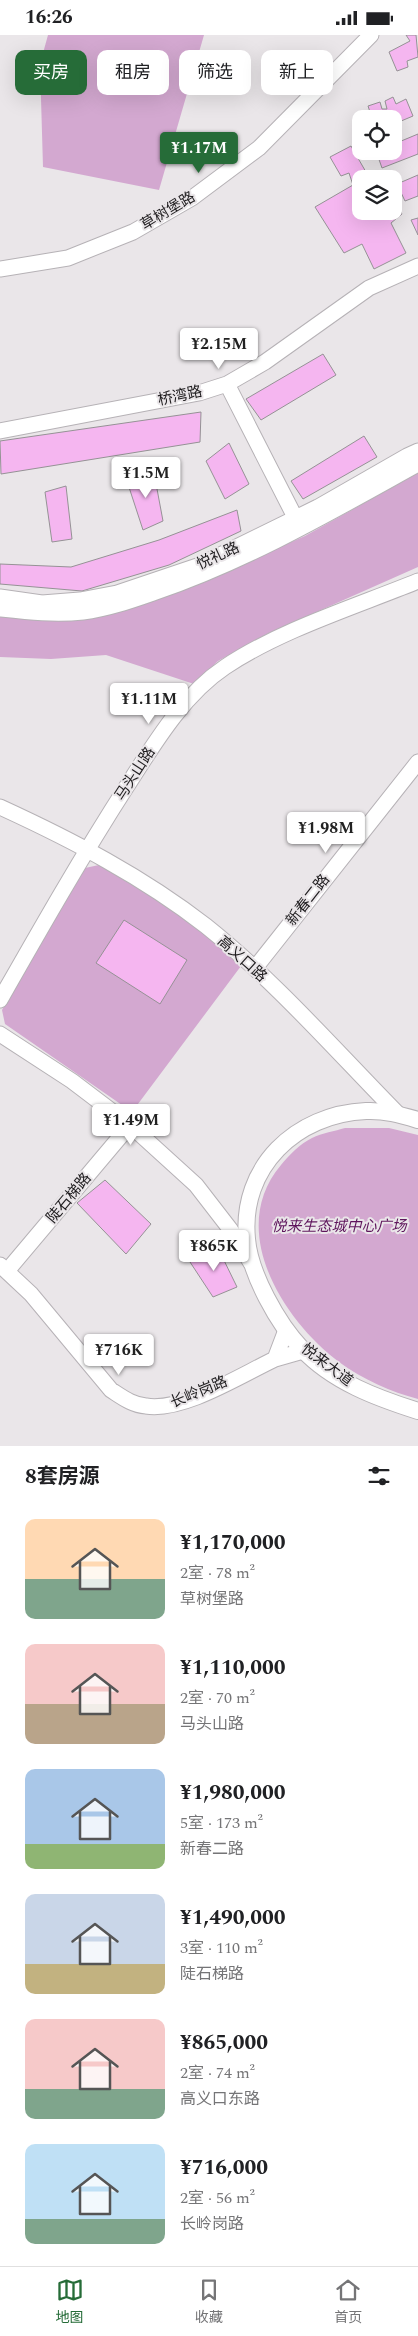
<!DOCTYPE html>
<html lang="zh">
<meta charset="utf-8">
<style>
body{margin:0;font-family:Spectral,"Noto Sans SC",serif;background:#f2f2f2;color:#202124;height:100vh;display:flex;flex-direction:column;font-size:19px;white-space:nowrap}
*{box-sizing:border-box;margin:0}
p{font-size:16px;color:#757577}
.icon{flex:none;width:28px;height:28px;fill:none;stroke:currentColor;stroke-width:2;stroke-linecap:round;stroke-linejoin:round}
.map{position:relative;height:1411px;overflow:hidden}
.details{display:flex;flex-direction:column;background:#fff;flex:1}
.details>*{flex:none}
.hud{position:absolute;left:15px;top:15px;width:389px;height:45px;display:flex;gap:10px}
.fabs{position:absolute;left:352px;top:75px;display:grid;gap:10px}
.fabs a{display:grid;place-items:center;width:50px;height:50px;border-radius:10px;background:#fff;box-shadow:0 5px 20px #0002;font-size:25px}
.price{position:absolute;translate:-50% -42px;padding:0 11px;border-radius:5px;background:#fff;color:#222;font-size:16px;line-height:32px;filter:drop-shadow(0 1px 2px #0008)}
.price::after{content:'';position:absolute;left:50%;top:30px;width:15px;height:11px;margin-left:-8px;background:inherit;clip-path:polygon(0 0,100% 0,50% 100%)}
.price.selected{background:#266c38;color:#fff}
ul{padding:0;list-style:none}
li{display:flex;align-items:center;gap:15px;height:125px;padding:0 25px}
li span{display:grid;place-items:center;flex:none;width:140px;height:100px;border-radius:10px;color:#555}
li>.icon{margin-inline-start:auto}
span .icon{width:60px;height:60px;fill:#fffc;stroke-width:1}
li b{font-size:21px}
h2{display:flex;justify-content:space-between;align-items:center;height:60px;padding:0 25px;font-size:21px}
.tag{padding:0 18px;border-radius:10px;background:#fff;box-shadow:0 5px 20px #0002;font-size:18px;line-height:45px}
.tag.selected{background:#266c38;color:#fff}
.status{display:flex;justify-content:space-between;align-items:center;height:35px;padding:0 25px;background:#fff;direction:ltr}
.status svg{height:14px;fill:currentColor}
.tabs{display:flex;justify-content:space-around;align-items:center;height:70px;border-top:1px solid #e0e0e0;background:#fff;font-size:14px;color:#757577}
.tabs a{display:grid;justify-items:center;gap:2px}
.tabs .selected{color:#266c38}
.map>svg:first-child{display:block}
</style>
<div class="status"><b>16:26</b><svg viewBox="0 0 49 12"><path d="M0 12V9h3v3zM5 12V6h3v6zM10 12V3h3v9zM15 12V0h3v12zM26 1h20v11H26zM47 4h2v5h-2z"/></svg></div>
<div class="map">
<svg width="418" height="1411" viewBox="0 0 418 1411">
<rect width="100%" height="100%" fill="#eae6e9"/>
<path fill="#d3a8d0" d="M48,0H204L159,155L43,132L40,29Z
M418,438V532L267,599L218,626L194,649L106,620L51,624L0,622V577L208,544L305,501Z
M99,830L149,860L201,896L241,931L132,1077L5,989L2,975L85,833Z
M345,1093H389L418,1100V1364C391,1357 362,1344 339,1327C283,1285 226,1195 281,1130C289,1120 300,1109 312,1103C322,1098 335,1096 345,1093Z"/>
<path fill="#f5b6f0" stroke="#959295" d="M406,0H416L418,22L407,26L408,32L397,36L389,17L410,6Z
M393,62L396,69L406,64L413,81L394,89V84H363L371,80L368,71L380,67L382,74H387L385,66Z
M418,99V119L382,133L376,116H394V109Z
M351,111L370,144H361V176H394V167L402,179L391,188L406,218L374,234L362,209L344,218L315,172L353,150L349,138L341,141L330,122Z
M418,140V161L405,166L397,149Z
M418,183V200L411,185Z
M323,319L336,340L261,385L246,364Z
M201,377L200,407L1,439L0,406Z
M364,401L377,422L303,464L291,446Z
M229,408L249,449L225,464L206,426Z
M154,438L163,486L143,495L125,440Z
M66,451L72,504L52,507L45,457Z
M237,475L241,496L169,530L82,556L0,549V529L71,532L159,505Z
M124,885L187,925L160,969L96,928Z
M105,1145L151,1189L126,1219L77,1168Z
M217,1211L237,1252L213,1262L190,1227Z"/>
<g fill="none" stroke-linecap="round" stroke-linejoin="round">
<g stroke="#b6b2b6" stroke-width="17">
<path id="secondary" d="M0,234L68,223L133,197L192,163L259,113L371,0
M227,349L300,492
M0,396L199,358L227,349L265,327L369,253L418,231
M0,562L42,568L80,565L117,558L200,530L318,472L407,421L418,416
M0,574C28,577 55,580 83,577C108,574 133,565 156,557C249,525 333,476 418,429
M0,772C72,805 143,842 206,891C276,947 336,1016 398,1079
M255,933L418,727
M0,965C41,893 82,821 127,751C154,709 183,660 225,632C280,595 357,571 418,546
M0,999L72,1046L130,1090L196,1150L230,1194L251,1228
M0,1230L31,1259L111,1355C122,1362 132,1370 146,1371C183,1377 241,1340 275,1324
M7,1236L130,1090
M286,1295L275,1324L303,1316"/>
</g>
<g stroke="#b6b2b6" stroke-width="18">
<path id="primary" d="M418,1085C401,1080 384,1075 366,1076C296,1079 240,1132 247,1204C250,1239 278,1289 302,1314C333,1347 377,1363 418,1376"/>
</g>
<use href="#secondary" stroke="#fff" stroke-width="15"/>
<use href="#primary" stroke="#fff" stroke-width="16"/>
</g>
<g text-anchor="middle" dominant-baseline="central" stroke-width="4" stroke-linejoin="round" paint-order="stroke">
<g font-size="15" fill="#1f1d1f" stroke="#eae6e9">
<text transform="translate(168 176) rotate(-31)">草树堡路</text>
<text transform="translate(180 361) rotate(-12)">桥湾路</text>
<text transform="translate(218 521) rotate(-25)">悦礼路</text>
<text transform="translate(135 739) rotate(-57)">马头山路</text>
<text transform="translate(308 865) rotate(-52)">新春二路</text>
<text transform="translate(242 924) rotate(42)">高义口路</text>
<text transform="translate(69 1163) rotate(-50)">陡石梯路</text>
<text transform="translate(327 1330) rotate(37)">悦来大道</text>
<text transform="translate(199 1357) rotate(-22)">长岭岗路</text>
</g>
<g font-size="15" font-style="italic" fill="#5e155c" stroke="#eae6e9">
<text x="339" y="1191">悦来生态城中心广场</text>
</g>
</g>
</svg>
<div class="fabs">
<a><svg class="icon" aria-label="locate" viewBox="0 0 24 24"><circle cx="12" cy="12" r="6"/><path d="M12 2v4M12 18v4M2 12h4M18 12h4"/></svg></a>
<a><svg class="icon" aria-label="layers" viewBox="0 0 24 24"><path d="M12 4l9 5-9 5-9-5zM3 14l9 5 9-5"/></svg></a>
</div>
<b class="price selected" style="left:199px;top:139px">¥1.17M</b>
<b class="price" style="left:219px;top:335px">¥2.15M</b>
<b class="price" style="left:146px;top:464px">¥1.5M</b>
<b class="price" style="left:149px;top:690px">¥1.11M</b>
<b class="price" style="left:326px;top:819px">¥1.98M</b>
<b class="price" style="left:131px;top:1111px">¥1.49M</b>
<b class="price" style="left:214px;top:1237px">¥865K</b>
<b class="price" style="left:119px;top:1341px">¥716K</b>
<div class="hud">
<a class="tag selected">买房</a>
<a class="tag">租房</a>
<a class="tag">筛选</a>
<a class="tag">新上</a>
</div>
</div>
<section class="details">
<h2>8套房源<svg class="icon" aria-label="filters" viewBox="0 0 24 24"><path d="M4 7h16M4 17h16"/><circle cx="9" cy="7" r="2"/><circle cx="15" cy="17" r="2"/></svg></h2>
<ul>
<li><span style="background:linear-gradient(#ffd9b3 60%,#7fa58c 0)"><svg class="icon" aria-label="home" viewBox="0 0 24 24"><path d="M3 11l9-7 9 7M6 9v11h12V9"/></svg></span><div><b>¥1,170,000</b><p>2室 · 78 m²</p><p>草树堡路</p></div></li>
<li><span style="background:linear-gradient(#f6c9c9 60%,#b9a48a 0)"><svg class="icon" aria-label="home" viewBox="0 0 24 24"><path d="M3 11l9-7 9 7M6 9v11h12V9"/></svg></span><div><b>¥1,110,000</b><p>2室 · 70 m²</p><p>马头山路</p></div></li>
<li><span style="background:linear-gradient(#a9c7e8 75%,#8fb573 0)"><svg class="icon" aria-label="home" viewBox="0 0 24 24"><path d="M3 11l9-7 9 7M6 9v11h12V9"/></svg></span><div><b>¥1,980,000</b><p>5室 · 173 m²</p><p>新春二路</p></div></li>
<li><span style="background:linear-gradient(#c9d6e8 70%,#c2b280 0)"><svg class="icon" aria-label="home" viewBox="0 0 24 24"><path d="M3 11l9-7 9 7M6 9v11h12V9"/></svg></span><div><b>¥1,490,000</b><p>3室 · 110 m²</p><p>陡石梯路</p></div></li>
<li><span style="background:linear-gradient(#f6c9c9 70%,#7fa58c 0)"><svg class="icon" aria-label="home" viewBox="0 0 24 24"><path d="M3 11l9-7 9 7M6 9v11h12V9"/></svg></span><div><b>¥865,000</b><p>2室 · 74 m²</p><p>高义口东路</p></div></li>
<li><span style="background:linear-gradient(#bfe0f5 75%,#7fa58c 0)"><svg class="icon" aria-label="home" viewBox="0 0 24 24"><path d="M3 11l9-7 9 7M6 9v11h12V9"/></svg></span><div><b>¥716,000</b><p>2室 · 56 m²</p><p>长岭岗路</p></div></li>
</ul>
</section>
<nav class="tabs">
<a class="selected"><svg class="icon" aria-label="map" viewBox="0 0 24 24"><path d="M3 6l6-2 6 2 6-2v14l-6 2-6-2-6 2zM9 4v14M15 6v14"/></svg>地图</a>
<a><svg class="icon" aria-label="saved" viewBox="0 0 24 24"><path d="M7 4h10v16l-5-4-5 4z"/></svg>收藏</a>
<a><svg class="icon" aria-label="home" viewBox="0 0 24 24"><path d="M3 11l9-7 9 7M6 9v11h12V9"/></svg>首页</a>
</nav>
